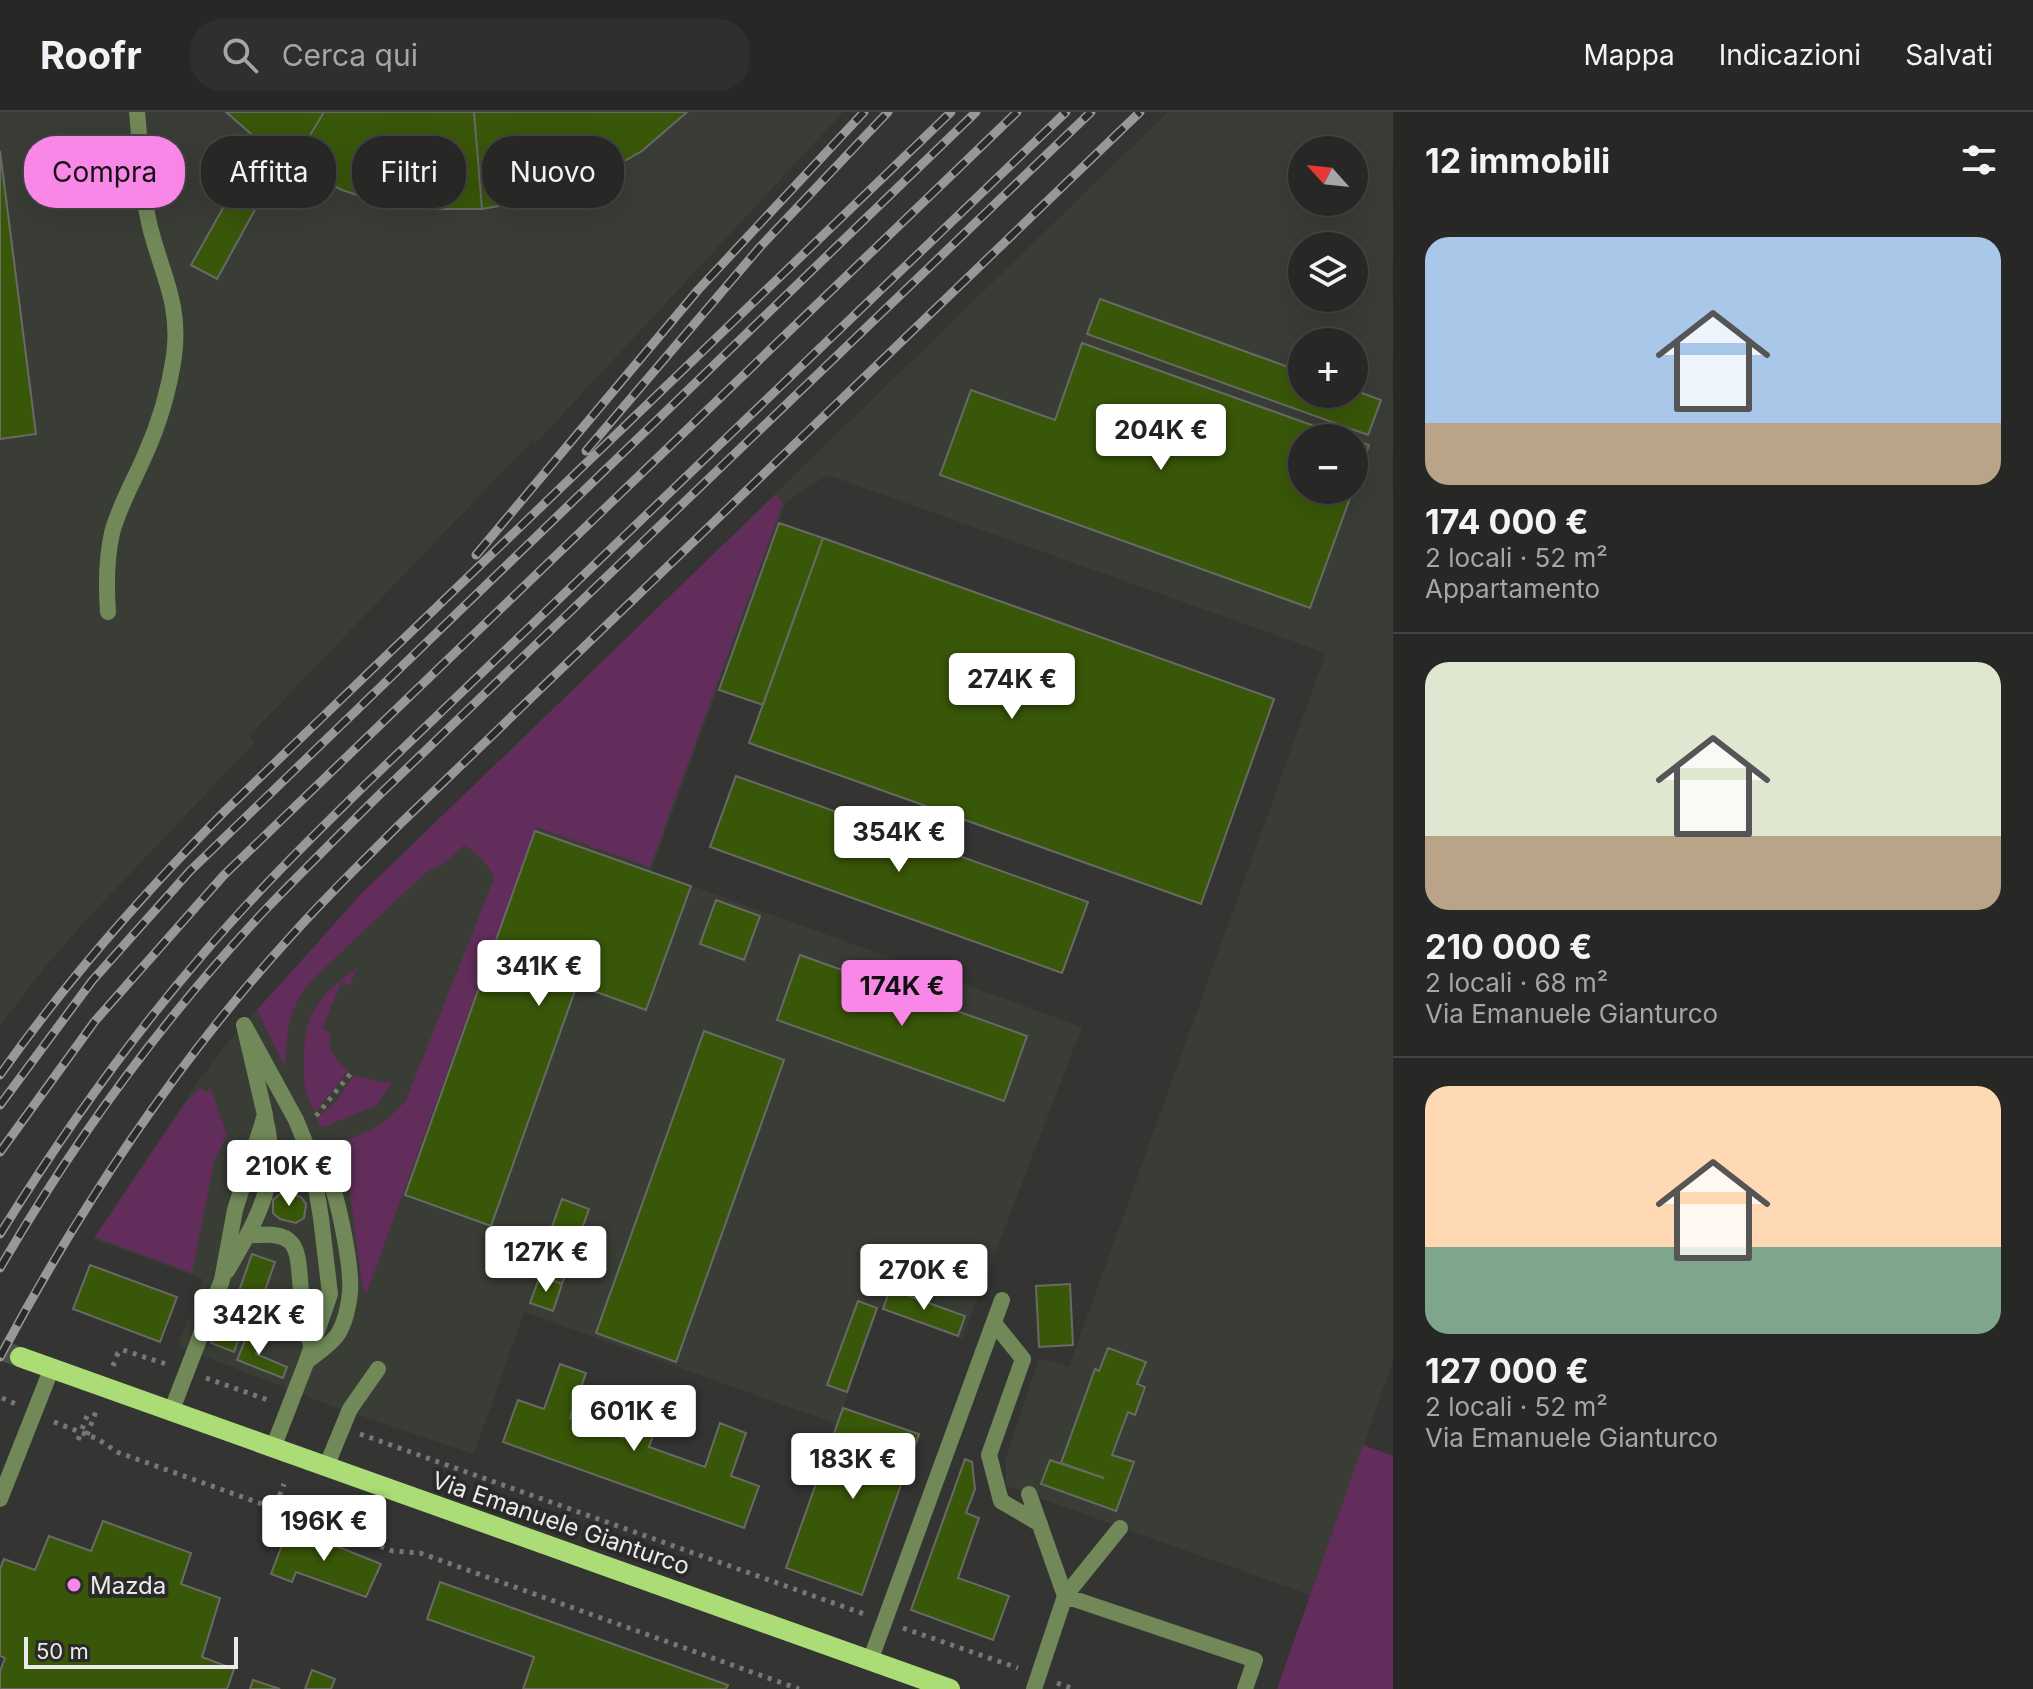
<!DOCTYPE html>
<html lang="it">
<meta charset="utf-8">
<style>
body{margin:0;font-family:Inter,sans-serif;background:#2f302e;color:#f1f3f6;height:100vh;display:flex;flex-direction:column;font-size:30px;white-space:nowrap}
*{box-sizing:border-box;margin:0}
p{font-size:26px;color:#a4a6a7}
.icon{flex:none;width:44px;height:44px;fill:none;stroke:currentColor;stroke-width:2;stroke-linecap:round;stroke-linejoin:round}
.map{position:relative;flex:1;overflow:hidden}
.drawer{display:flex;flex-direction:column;background:#272826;width:640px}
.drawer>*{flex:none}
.top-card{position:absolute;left:24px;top:24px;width:760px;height:72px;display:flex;gap:16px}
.needle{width:52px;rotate:297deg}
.tools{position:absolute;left:1288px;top:24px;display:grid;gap:16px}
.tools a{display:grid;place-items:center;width:80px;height:80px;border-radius:50%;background:#272826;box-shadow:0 8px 32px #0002,0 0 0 2px #434443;font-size:40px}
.scale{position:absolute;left:24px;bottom:20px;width:214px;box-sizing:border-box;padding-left:8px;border:4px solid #e9eae9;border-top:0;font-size:22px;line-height:28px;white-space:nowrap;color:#e9eae9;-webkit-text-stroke:6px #2a2b29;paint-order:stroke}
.price{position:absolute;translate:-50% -68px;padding:0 18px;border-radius:8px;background:#fff;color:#222;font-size:26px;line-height:52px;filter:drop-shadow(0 2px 4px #0008)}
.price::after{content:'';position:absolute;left:50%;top:48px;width:24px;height:18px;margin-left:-12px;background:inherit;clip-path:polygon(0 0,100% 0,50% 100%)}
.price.selected{background:#f987e8;color:#111}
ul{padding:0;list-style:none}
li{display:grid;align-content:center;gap:16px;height:424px;padding:0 32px}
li+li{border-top:2px solid #434443}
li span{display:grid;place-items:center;height:248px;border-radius:24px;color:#555}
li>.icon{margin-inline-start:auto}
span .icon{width:144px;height:144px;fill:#fffc;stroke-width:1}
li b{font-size:34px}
h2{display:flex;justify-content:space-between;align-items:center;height:96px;padding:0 32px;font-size:34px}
.tag{padding:0 28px;border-radius:32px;background:#272826;box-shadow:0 8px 32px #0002,0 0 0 2px #434443;font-size:28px;line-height:72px}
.tag.selected{background:#f987e8;color:#111}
header{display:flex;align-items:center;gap:48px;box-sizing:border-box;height:112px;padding:0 40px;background:#272826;border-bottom:2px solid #434443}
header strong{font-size:38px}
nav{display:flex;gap:44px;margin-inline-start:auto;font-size:28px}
.search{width:560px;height:72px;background:#2f302e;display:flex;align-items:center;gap:20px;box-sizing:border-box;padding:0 28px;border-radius:32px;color:#a4a6a7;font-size:30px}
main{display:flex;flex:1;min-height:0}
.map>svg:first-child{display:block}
</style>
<header>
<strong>Roofr</strong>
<div class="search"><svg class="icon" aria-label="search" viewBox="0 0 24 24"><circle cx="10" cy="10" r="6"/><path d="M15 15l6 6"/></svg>Cerca qui</div>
<nav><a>Mappa</a><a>Indicazioni</a><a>Salvati</a></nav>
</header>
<main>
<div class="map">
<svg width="1393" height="1577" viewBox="0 0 1393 1577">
<rect width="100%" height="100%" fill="#343533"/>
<path fill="#393d35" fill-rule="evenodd" d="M0,0H843L535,332L534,327L249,624L255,630L86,808L44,856L0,914Z
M1168,0H1393V1249L1310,1483L1006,1374V1345L1039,1246L1069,1255L1326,541L828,363L786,390L651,759L1082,915L962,1227L879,1195L837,1312L524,1200L474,1342L332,1294L178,1234L203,1167L93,1127L197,971L229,929L362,783ZM1302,38H1354V90H1302ZM1302,134H1354V186H1302ZM1302,230H1354V282H1302ZM1302,326H1354V378H1302Z"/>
<path fill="#622d5a" d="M775,383L783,391L650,755L536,715L367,1180L363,1179L350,1080L330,1035C364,1021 382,1017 406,988L494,767C488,751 478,741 464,733L447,749L425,761L318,862C288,893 287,914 285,955L257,898L362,781Z
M357,856L350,873L341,870L322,917L331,921C326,937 336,949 348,959L315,1000C303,980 304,970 304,947C304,899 320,883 357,856Z
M354,963L380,970H392L377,993L321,1016L317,1006L336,989Z
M200,976L206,980L211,976L227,1024L214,1049L192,1161L95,1125L186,990Z
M1363,1333L1393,1344V1577H1277Z"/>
<path fill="#395709" stroke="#696a68" stroke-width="2" d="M226,0H324L292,53L268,37Z
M324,0H474L482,97H425L369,87L342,78L292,53Z
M474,0H687L642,39L591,68L537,87L482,97Z
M0,39L36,322L0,327Z
M232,80L257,94L217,167L191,153Z
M1100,187L1302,260V282H1354V278L1381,288L1368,323L1087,222Z
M1082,231L1348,326H1302V378H1353L1310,496L940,363L971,278L1055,308Z
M1354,328L1369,333L1354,374Z
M779,411L823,426L763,593L719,578Z
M823,426L1274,587L1201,792L749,631Z
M736,664L1088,790L1062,861L710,735Z
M535,719L691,774L646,898L577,873L491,1114L405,1083Z
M716,788L760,804L744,848L700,832Z
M800,843L1027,924L1004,989L777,908Z
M704,919L784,948L676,1250L596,1221Z
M289,1081L301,1085L306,1092L304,1106L296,1111L280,1107L273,1101V1088L280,1082Z
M562,1087L589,1097L562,1172L535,1162Z
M252,1142L275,1150L261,1190L238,1182Z
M90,1153L177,1185L160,1230L73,1197Z
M540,1164L562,1172L553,1199L530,1191Z
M1070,1172L1073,1233L1039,1235L1036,1174Z
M890,1177L965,1204L958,1224L883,1197Z
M858,1189L877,1196L847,1280L827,1273Z
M223,1198L246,1207L234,1240L211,1231Z
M248,1221L263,1227L256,1242L287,1255L283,1266L237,1248Z
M1108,1236L1146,1250L1137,1272L1145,1275L1135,1303L1128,1300L1112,1343L1134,1350L1116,1399L1041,1372L1050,1348L1104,1366L1061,1351L1095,1257L1099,1259Z
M560,1252L586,1261L570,1306L624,1326L640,1282L665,1290L649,1335L705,1355L720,1311L746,1321L731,1364L759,1374L744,1416L503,1330L518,1288L544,1297Z
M843,1296L919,1322L862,1483L786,1456Z
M965,1347L972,1350L975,1377L966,1401L979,1406L958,1466L1009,1484L993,1528L911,1498Z
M103,1409L191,1441L181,1472L220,1486L202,1545L234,1557L227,1577H0V1559L5,1546L0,1544V1457L4,1447L35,1458L49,1424L91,1439Z
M289,1415L381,1452L366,1485L296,1460L292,1470L271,1462Z
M440,1470L728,1573L726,1577H523L534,1545L427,1507Z
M312,1558L335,1567L331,1577H305Z
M253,1568L280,1577H250Z"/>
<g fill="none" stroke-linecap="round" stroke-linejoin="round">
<path stroke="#4f504e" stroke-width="20" stroke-dasharray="20 10" stroke-linecap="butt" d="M0,1238L20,1245"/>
<path stroke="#777876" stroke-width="5" stroke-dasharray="4 6" stroke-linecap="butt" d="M316,1004L351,961
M113,1254L118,1241L123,1238L166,1252
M206,1266L268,1288
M2,1286L16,1292
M54,1310L98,1327L117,1340L393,1439L420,1441L799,1577
M82,1317L87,1304
M360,1322L867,1503
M87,1323L97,1297
M78,1328L80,1323
M276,1393L284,1372
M903,1516L1018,1556
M1057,1571L1074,1577"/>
<path stroke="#718958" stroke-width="16" d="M108,500C106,473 106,448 112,421C119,394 134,369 145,343C159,312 169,279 174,244C181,192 162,163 150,115C141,78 141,37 137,0
M272,1047C279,1040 284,1039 294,1040C303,1041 317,1046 322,1053C337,1071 352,1156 350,1180C349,1193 345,1211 338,1222C332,1231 319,1240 310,1247
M271,1062C288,1076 302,1061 311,1045
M247,1124C301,1117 297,1136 301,1179C302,1199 306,1217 312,1236
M227,1159C259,1104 281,1069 265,1005
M994,1211L1023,1247L989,1343L1001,1389L1040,1412
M171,1300L222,1168L235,1098L265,1003L244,913L296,1008L311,1045L321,1106L330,1182L306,1251L273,1336
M326,1355L350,1297L378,1257
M1029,1382L1065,1484
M1065,1484L1120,1416
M870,1549L1002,1188
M1034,1577L1065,1484L1255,1548L1245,1577"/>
<path stroke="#718958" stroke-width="16" d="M0,1387L51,1258"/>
<path stroke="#acdc76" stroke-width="20" d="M20,1245L950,1577"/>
<g stroke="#989997" stroke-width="9">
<path id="rail" d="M586,339L760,135L888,0
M476,443L698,178L864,0
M0,963C67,868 144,781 225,699L951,0
M0,993L92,869L190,759L976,0
M0,1040L95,909L224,763L1017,0
M0,1122C61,1024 128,929 204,841C254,782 309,728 364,674L1066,0
M0,1156C75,1027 166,903 268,795C303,759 339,723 375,687L1091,0
M0,1245C81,1093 177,949 293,822C327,784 363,749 399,713L1140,0"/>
</g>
<use href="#rail" stroke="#2a2b29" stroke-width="6" stroke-dasharray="18" stroke-linecap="butt"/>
</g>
<circle fill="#f987e8" stroke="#2a2b29" stroke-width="3" cx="74" cy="1473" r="8"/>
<g text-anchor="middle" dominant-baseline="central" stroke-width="8" stroke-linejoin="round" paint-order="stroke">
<g font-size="24" fill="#e9eae9" stroke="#2a2b29">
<text transform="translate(561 1411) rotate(19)">Via Emanuele Gianturco</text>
</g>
<g font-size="24" fill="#e9eae9" stroke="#2a2b29" text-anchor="start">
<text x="90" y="1473">Mazda</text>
</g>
</g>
</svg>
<div class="tools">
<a><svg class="needle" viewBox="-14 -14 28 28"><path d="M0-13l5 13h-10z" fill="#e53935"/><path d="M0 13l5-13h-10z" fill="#a4a6a7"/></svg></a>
<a><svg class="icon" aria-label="layers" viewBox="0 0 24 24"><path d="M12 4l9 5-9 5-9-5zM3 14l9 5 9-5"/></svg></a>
<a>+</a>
<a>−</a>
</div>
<div class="scale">50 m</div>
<b class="price" style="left:1161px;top:360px">204K €</b>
<b class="price" style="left:1012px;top:609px">274K €</b>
<b class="price" style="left:899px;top:762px">354K €</b>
<b class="price" style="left:539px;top:896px">341K €</b>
<b class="price selected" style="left:902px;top:916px">174K €</b>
<b class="price" style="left:289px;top:1096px">210K €</b>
<b class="price" style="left:546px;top:1182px">127K €</b>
<b class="price" style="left:924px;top:1200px">270K €</b>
<b class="price" style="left:259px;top:1245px">342K €</b>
<b class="price" style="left:634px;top:1341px">601K €</b>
<b class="price" style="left:853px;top:1389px">183K €</b>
<b class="price" style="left:324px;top:1451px">196K €</b>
<div class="top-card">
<a class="tag selected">Compra</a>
<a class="tag">Affitta</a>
<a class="tag">Filtri</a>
<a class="tag">Nuovo</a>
</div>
</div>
<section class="drawer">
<h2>12 immobili<svg class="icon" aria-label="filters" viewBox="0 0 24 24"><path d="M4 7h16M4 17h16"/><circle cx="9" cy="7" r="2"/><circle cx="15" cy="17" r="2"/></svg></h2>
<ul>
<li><span style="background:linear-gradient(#a9c7e8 75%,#b9a48a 0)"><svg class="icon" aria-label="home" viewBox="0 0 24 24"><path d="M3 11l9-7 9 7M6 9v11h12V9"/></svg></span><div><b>174 000 €</b><p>2 locali · 52 m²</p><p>Appartamento</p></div></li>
<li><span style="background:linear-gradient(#dfe7d0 70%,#b9a48a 0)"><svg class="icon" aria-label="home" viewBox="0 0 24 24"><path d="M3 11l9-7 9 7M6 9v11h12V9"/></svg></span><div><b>210 000 €</b><p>2 locali · 68 m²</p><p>Via Emanuele Gianturco</p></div></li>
<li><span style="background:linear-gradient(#ffd9b3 65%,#7fa58c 0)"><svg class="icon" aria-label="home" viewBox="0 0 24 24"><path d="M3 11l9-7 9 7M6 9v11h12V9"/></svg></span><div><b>127 000 €</b><p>2 locali · 52 m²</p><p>Via Emanuele Gianturco</p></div></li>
</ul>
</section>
</main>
